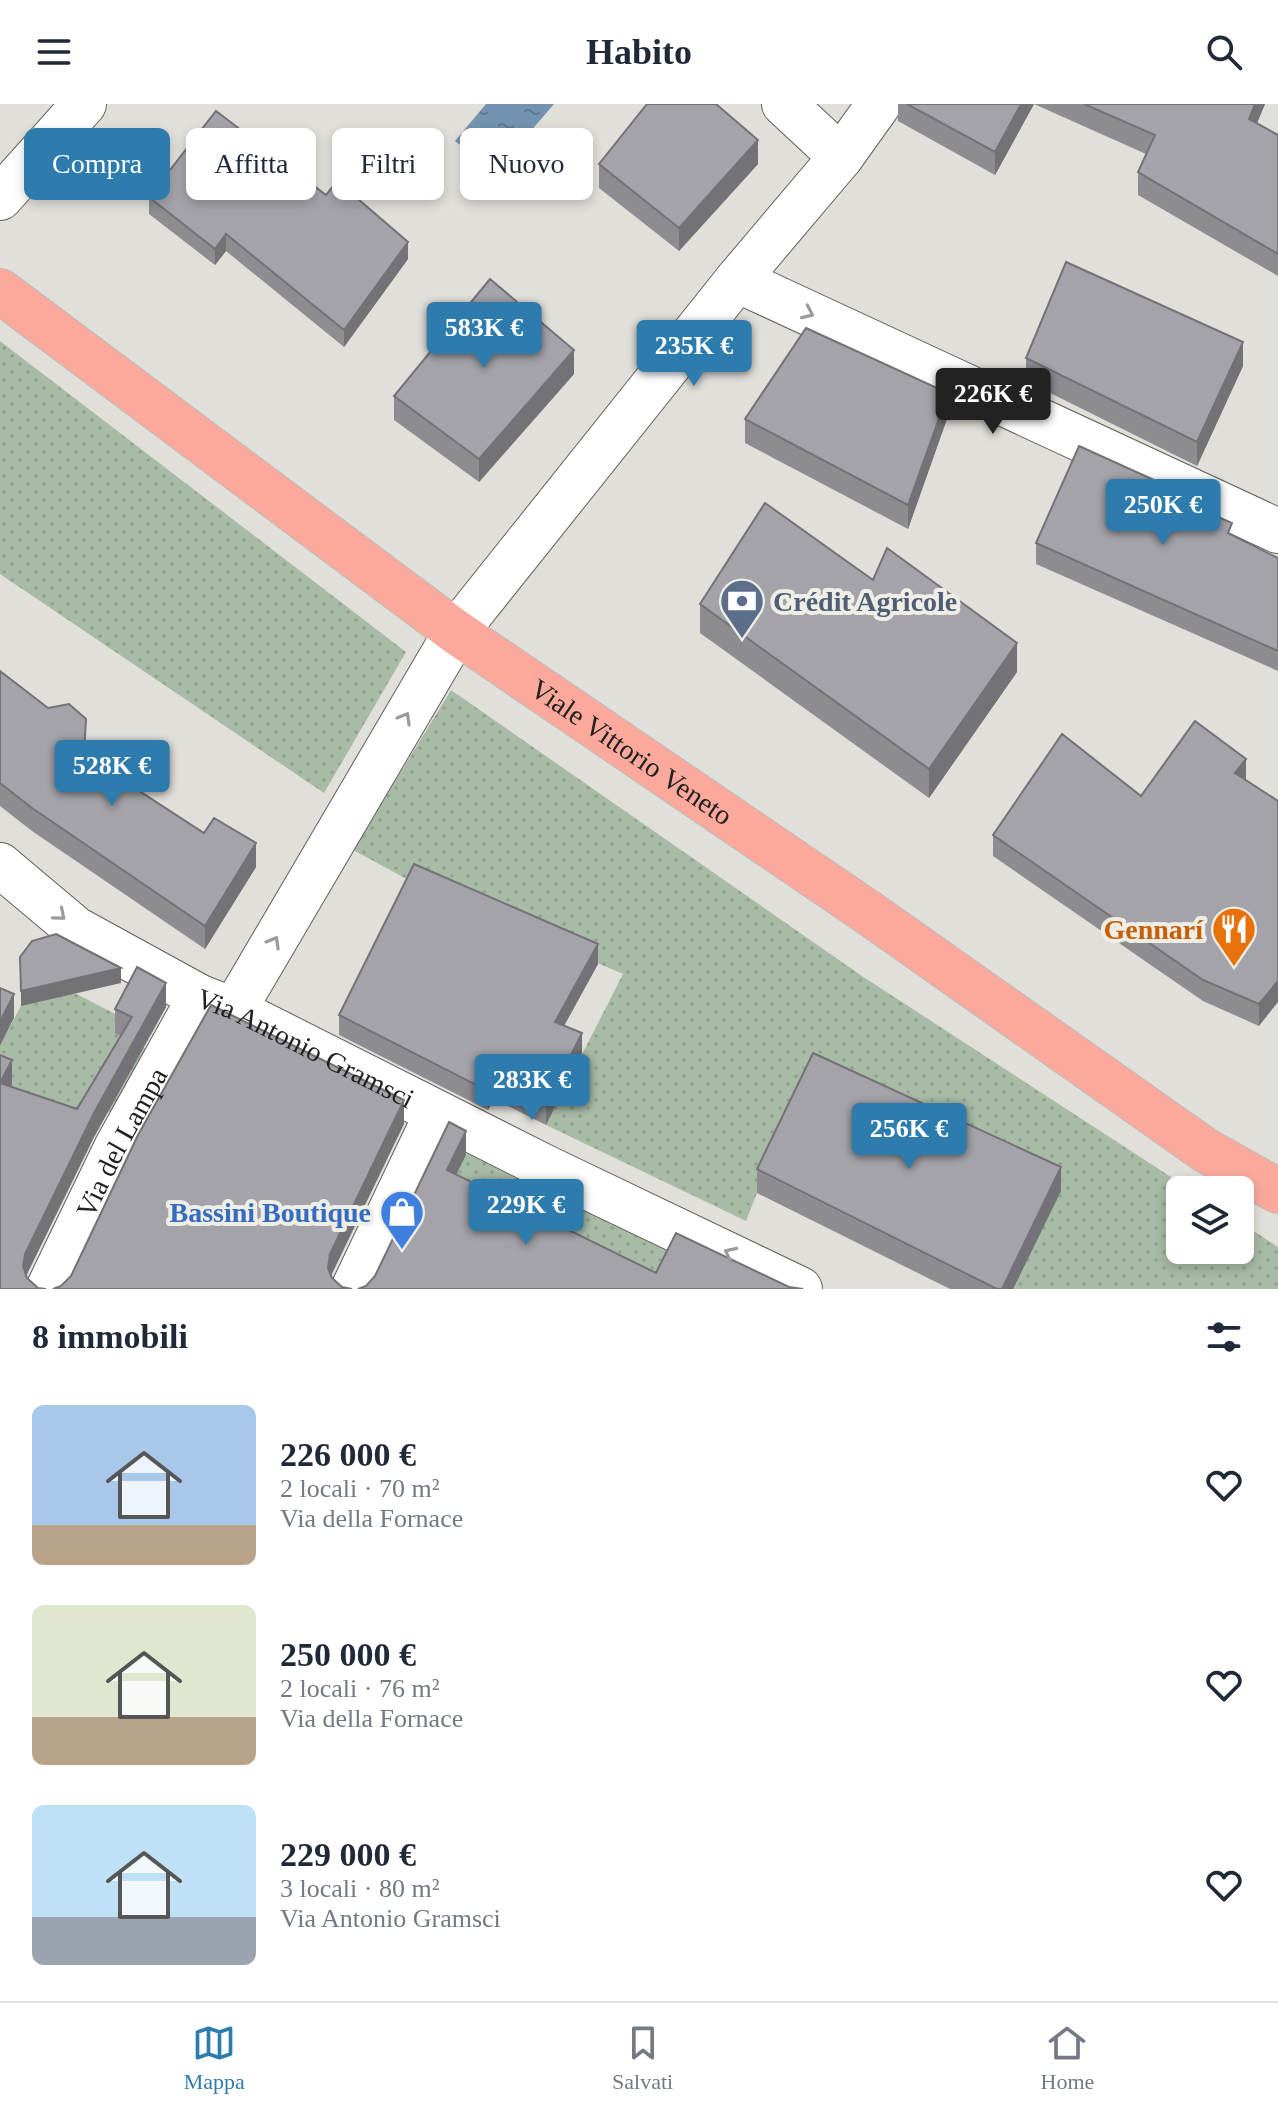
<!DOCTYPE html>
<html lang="it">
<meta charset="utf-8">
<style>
body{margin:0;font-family:"Times New Roman",serif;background:#f2f2f3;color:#1f2937;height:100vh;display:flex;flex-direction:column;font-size:30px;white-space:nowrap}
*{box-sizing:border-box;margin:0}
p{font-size:26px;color:#747a83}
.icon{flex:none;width:44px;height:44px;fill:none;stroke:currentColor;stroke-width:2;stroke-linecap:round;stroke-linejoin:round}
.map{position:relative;height:1185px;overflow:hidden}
.sheet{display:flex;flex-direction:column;background:#fff;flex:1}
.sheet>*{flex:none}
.hud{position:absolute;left:24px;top:24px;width:800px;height:72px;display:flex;gap:16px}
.fabs{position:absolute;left:1166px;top:1072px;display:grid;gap:16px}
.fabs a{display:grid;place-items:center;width:88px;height:88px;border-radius:12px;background:#fff;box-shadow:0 4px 12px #0003;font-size:40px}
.price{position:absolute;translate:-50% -68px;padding:0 18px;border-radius:8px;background:#2e7cae;color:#fff;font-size:26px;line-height:52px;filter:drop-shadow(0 2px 4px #0008)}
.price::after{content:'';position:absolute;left:50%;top:48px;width:24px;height:18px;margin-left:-12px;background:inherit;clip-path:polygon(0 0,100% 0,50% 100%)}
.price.on{background:#222;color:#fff}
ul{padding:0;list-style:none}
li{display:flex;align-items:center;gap:24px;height:200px;padding:0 32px}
li span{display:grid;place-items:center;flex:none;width:224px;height:160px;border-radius:12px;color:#555}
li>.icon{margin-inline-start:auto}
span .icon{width:96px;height:96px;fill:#fffc;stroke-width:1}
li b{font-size:34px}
h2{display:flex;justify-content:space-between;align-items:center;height:96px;padding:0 32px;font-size:34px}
.tag{padding:0 28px;border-radius:12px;background:#fff;box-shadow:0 4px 12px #0003;font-size:28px;line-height:72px}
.tag.on{background:#2e7cae;color:#fff}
header{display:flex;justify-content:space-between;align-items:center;height:104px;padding:0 32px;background:#fff;font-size:36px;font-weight:700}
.tab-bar{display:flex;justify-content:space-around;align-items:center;height:112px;border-top:2px solid #e0e1e3;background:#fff;font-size:22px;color:#747a83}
.tab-bar a{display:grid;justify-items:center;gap:4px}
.tab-bar .on{color:#2e7cae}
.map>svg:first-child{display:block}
</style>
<header><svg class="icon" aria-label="menu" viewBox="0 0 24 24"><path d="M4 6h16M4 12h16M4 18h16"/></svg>Habito<svg class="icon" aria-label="search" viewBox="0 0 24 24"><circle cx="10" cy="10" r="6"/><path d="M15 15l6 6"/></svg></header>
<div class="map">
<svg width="1278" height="1185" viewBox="0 0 1278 1185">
<defs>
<pattern id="garden-dots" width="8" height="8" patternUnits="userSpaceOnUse" patternTransform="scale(2)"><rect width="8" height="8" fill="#a8bba6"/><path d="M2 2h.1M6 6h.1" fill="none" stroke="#90a08e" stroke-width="1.8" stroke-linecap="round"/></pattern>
<pattern id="water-ripples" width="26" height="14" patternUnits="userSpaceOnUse" patternTransform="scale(2)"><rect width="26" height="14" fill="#7493b0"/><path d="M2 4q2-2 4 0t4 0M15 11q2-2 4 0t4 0" fill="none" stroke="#5f788f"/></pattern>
</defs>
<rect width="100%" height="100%" fill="#e1dfd9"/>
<path fill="url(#garden-dots)" d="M0,237L406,548L324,689L0,470Z
M451,586L862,872L1191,1086H1180V1146H1240V1118L1278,1143V1185H1013L757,1089L746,1117L546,1021L623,870L414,779L353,746Z
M61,882L123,914L116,929L152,948L118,1012L94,1001L61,1024L0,975V942L26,892Z
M469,1045L679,1147L660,1185L447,1090Z"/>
<path fill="url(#water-ripples)" d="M486,0H554L495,69L455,37Z"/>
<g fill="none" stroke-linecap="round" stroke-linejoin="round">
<g stroke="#61605a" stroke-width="46">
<g id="minor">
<path d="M784,0L841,53"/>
<path d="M0,94L84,0"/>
<path d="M737,176L1278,427"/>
<path id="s1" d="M0,761L76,825L200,893L234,906L545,1063L800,1185"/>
<path d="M234,906L456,528L737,176L841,53L879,0"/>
<path id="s2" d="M48,1185L116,1044L200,893"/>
<path d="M353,1185L437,1009"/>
</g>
</g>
<g stroke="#bdbcbc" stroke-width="46">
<g id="major">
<path id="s3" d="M0,187L456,528L869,809L1205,1046L1278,1087"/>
</g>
</g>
<use href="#minor" stroke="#fff" stroke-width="44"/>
<use href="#major" stroke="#faa99c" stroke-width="44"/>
</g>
<path fill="#8d8c91" d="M898,0H1265L1257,19L1278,31V172L1138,91V68L1146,50L1034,0L995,71L898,17Z
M599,60H758L679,147L599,84Z
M149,93L408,155L344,243L226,147L215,161L149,110Z
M1026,254L1243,262L1197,362L1026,277Z
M574,270L479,378L394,316V292Z
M948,312L908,425L745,339V315Z
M1176,394L1232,431L1278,454V567L1036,460V439Z
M873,476L1017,568L929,694L700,529V500Z
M0,567L86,639L85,652L256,763L205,845L32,727L0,702Z
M1246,676L1278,697L1259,922L1203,897L993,752V731L1141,692Z
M598,860L564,922L582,949L546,1021L494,995L488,1006L339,931V911Z
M166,903L94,1033L26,1172L0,1185V951L12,980L11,983L77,1005L121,932L115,929V905Z
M757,1065L1061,1087L1013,1185H950L757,1089Z"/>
<path fill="#737276" d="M1021,0H1034L995,71V48Z
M1255,0H1265L1249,38V15Z
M758,36V60L679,147V124Z
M226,130V147L215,161V145Z
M408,138V155L344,243V226Z
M1243,238V262L1197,362V338Z
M574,246V270L479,378V355Z
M948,289V312L908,425V401Z
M1017,539V568L929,694V665Z
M1246,655V676L1235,669Z
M256,739V763L205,845V822Z
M598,840V860L555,938V918Z
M121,864V879L21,902V887Z
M1278,877V898L1259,922V900Z
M166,879V903L94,1033L25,1174L23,1162L25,1150L94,1009Z
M14,890V914L0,942V918Z
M582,929V949L546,1021V1001Z
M12,956V980L0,1003V979Z
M494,975V995L488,1006V987Z
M404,996V1020L330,1174L328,1164L330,1150Z
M466,1027V1051L447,1090V1066Z
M1061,1063V1087L1013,1185H1002Z"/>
<path fill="#a4a3a9" stroke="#737276" stroke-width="2" d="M647,0H716L758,36L679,124L599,60Z
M907,0H1021L995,48Z
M1084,0H1255L1249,15L1278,31V150L1138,68L1155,31Z
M216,7L326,91L337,77L408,138L344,226L226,130L215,145L149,93Z
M1066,158L1243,238L1197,338L1026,254Z
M490,175L574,246L479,355L394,292Z
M806,224L948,289L908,401L745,315Z
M1079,342L1176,386L1172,393L1232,419L1228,429L1278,454V547L1036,439Z
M765,399L873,476L887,444L1017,539L929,665L700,500Z
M0,567L48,604L69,600L86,615L84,651L204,729L214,714L256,739L205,822L32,704L0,679Z
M1195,617L1246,655L1235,669L1278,697V877L1259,900L1203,876L993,731L1062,630L1141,692Z
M414,760L598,840L555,918L582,929L546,1001L494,975L488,987L339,911Z
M56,830L121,864L21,887L20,853L32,837Z
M137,863L166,879L94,1009L25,1150L23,1162L27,1174L38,1184L46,1185H0V951L12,956L0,979L77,1005L132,913L115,905Z
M0,884L14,890L0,918Z
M211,901L404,996L330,1150L328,1164L332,1174L342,1183L352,1185H53L61,1182L71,1172L138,1031Z
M813,949L1061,1063L1002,1185H997L757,1065Z
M449,1018L466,1027L447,1066L656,1169L676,1129L789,1183L803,1185H358L366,1182L375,1172Z"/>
<defs><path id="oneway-chevron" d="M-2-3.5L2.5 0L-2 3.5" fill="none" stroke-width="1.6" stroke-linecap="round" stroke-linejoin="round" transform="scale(2)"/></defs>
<g stroke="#9c9b9a">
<use href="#oneway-chevron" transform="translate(808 209) rotate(25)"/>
<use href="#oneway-chevron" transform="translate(405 614) rotate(-60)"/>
<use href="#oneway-chevron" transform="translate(60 811) rotate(40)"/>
<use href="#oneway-chevron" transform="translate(274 838) rotate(-60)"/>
<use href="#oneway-chevron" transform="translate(730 1149) rotate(-155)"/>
</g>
<defs>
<g id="bank-pin" transform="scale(2.3)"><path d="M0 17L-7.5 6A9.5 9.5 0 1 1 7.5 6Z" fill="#5c6f8a" stroke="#eeede6"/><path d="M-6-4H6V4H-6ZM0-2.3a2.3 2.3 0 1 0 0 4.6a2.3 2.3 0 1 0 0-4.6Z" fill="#fff"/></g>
<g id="restaurant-pin" transform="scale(2.3)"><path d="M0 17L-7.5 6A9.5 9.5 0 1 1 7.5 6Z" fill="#e8710a" stroke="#eeede6"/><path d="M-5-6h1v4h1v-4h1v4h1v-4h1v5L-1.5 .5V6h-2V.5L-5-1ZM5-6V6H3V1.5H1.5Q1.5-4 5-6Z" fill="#fff"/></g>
<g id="shop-pin" transform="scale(2.3)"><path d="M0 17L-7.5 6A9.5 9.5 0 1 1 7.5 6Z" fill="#3f7fe0" stroke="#eeede6"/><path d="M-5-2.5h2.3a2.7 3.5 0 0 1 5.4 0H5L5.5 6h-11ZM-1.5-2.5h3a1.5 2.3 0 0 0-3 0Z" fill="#fff"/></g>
</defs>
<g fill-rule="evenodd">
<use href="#bank-pin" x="742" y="497"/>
<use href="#restaurant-pin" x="1234" y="825"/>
<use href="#shop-pin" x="402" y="1108"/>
</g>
<g text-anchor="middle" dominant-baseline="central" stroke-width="8" stroke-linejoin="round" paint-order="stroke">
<g font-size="28" font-weight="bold" fill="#4e5e75" stroke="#eeede6" text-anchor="start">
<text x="773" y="497">Crédit Agricole</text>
</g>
<g font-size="28" fill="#22211f" stroke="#eeede6">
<text stroke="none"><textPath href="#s3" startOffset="782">Viale Vittorio Veneto</textPath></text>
<text stroke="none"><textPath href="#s1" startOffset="358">Via Antonio Gramsci</textPath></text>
<text stroke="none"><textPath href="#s2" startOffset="164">Via del Lampa</textPath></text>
</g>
<g font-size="28" font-weight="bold" fill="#c56008" stroke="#eeede6" text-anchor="end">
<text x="1203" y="825">Gennarí</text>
</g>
<g font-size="28" font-weight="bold" fill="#366cbe" stroke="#eeede6" text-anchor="end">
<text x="371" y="1108">Bassini Boutique</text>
</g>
</g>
</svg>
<div class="fabs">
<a><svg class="icon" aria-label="layers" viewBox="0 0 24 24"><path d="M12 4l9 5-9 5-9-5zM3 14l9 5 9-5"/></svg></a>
</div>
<b class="price" style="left:484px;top:266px">583K €</b>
<b class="price" style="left:694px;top:284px">235K €</b>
<b class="price on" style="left:993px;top:332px">226K €</b>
<b class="price" style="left:1163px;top:443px">250K €</b>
<b class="price" style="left:112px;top:704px">528K €</b>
<b class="price" style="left:532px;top:1018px">283K €</b>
<b class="price" style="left:909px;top:1067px">256K €</b>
<b class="price" style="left:526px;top:1143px">229K €</b>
<div class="hud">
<a class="tag on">Compra</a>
<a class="tag">Affitta</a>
<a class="tag">Filtri</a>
<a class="tag">Nuovo</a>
</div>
</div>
<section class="sheet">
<h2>8 immobili<svg class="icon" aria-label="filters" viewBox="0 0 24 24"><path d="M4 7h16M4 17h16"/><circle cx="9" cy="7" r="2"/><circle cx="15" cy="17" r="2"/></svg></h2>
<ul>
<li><span style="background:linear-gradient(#a9c7e8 75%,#b9a48a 0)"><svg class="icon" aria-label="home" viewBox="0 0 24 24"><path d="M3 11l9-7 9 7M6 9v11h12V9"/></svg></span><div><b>226 000 €</b><p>2 locali · 70 m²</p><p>Via della Fornace</p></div><svg class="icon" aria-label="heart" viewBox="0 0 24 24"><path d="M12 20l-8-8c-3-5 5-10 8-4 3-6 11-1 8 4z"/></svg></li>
<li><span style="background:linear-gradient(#dfe7d0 70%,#b9a48a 0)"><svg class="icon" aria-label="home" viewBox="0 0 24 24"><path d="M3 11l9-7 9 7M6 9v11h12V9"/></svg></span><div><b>250 000 €</b><p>2 locali · 76 m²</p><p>Via della Fornace</p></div><svg class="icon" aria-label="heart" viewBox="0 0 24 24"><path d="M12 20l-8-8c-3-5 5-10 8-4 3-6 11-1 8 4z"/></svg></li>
<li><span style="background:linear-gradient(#bfe0f5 70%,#9aa5b1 0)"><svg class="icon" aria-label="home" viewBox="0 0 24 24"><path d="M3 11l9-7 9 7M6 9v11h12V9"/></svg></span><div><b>229 000 €</b><p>3 locali · 80 m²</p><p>Via Antonio Gramsci</p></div><svg class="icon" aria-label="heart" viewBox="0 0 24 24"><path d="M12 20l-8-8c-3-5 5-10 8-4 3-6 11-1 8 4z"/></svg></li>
</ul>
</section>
<nav class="tab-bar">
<a class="on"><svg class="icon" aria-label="map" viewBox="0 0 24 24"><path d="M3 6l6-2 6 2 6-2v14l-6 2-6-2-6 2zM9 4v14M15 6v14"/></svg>Mappa</a>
<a><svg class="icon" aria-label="saved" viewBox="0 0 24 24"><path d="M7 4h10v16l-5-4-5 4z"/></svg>Salvati</a>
<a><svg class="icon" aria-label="home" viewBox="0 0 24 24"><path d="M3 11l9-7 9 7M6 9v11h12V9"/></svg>Home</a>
</nav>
